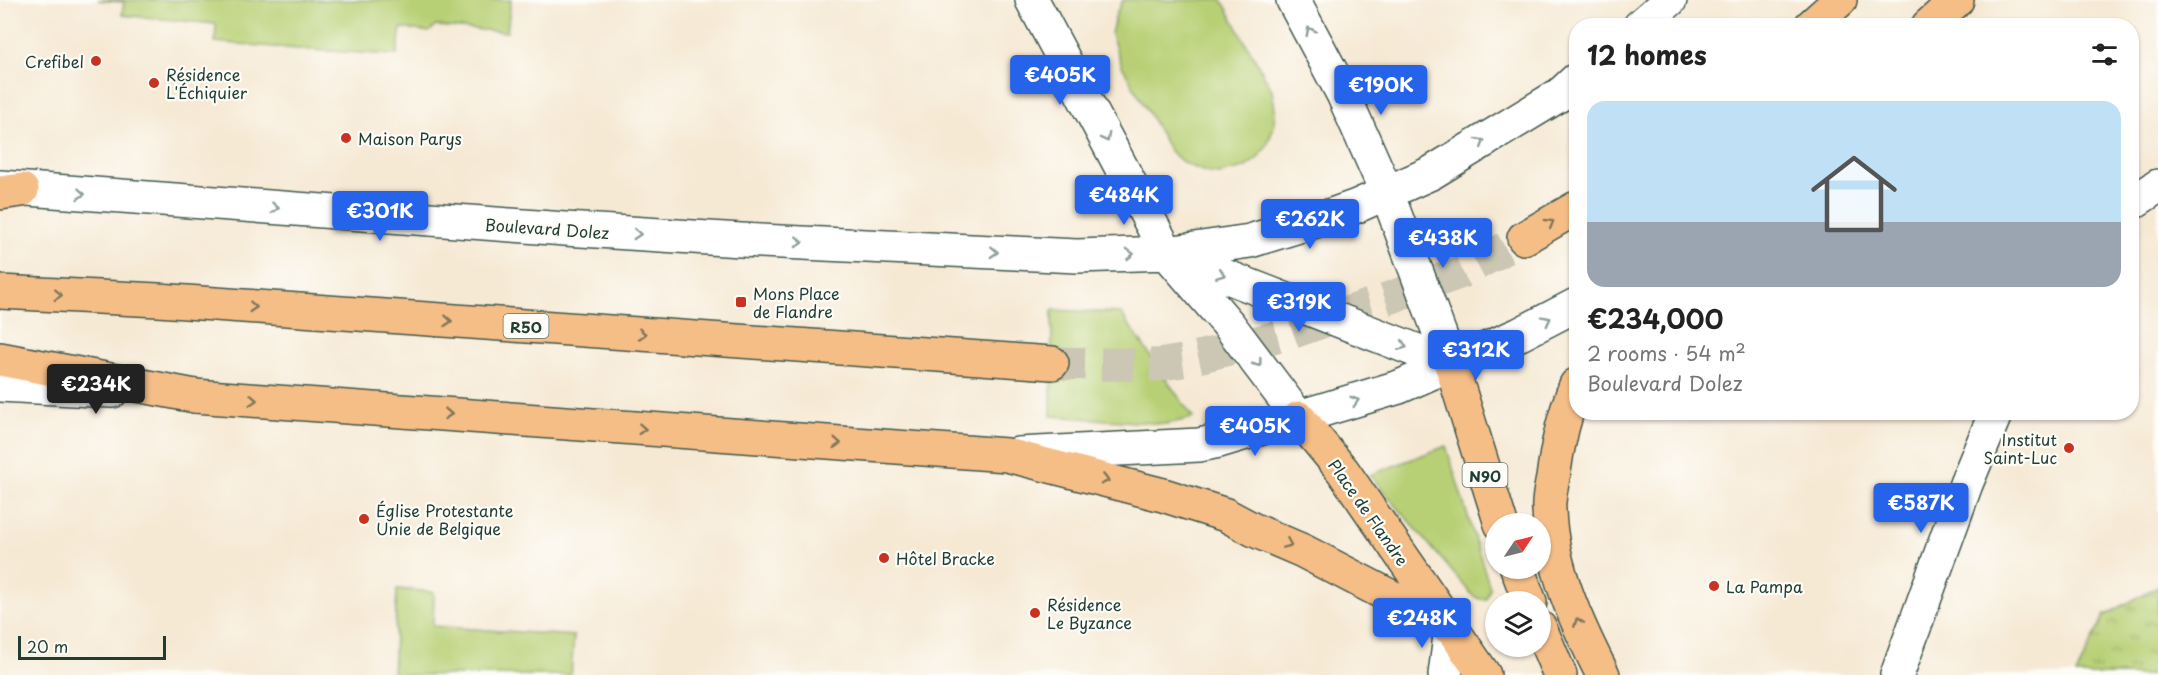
<!DOCTYPE html>
<meta charset="utf-8">
<style>
body{margin:0;font-family:"Playpen Sans",sans-serif;background:#f6f6f6;color:#222;height:100vh;display:flex;flex-direction:column;font-size:22px;white-space:nowrap}
*{box-sizing:border-box;margin:0}
p{font-size:20px;color:#767676}
.icon{flex:none;width:33px;height:33px;fill:none;stroke:currentColor;stroke-width:2;stroke-linecap:round;stroke-linejoin:round}
.map{position:relative;flex:1;overflow:hidden}
.panel{position:absolute;left:1569px;top:18px;width:570px;height:402px;display:flex;flex-direction:column;background:#fff;border-radius:24px;box-shadow:0 2px 4px #0004}
.panel>*{flex:none}
.needle{width:39px;rotate:55deg}
.fabs{position:absolute;left:1485px;top:513px;display:grid;gap:12px}
.fabs a{display:grid;place-items:center;width:66px;height:66px;border-radius:50%;background:#fff;box-shadow:0 2px 4px #0004;font-size:30px}
.scale{position:absolute;left:18px;bottom:15px;width:148px;box-sizing:border-box;padding-left:6px;border:3px solid #1f3d34;border-top:0;font-size:16px;line-height:21px;white-space:nowrap;color:#1f3d34;-webkit-text-stroke:4px #fdfcf7;paint-order:stroke}
.price{position:absolute;translate:-50% -51px;padding:0 14px;border-radius:6px;background:#2563eb;color:#fff;font-size:20px;line-height:39px;filter:drop-shadow(0 2px 3px #0008)}
.price::after{content:'';position:absolute;left:50%;top:36px;width:18px;height:14px;margin-left:-9px;background:inherit;clip-path:polygon(0 0,100% 0,50% 100%)}
.price.on{background:#222;color:#fff}
ul{padding:0;list-style:none}
li{display:grid;align-content:center;gap:12px;height:318px;padding:0 18px}
li span{display:grid;place-items:center;height:186px;border-radius:18px;color:#555}
li>.icon{margin-inline-start:auto}
span .icon{width:108px;height:108px;fill:#fffc;stroke-width:1}
li b{font-size:26px}
h2{display:flex;justify-content:space-between;align-items:center;height:72px;padding:0 18px;font-size:26px}
.map>svg:first-child{display:block}
</style>
<div class="map">
<svg width="2158" height="675" viewBox="0 0 2158 675">
<defs>
<pattern id="park-tufts" width="24" height="20" patternUnits="userSpaceOnUse" patternTransform="scale(1.5)"><rect width="24" height="20" fill="#b8d075"/><path d="M3 7l-1-3M5 7V3M7 7l1-3M15 17l-1-3M17 17v-4M19 17l1-3" fill="none" stroke="#95aa61"/></pattern>
</defs>
<rect width="100%" height="100%" fill="#fdfcf7"/>
<filter id="ink" filterUnits="userSpaceOnUse"><feTurbulence type="fractalNoise" baseFrequency=".0167" numOctaves="2"/><feDisplacementMap in="SourceGraphic" scale="12" xChannelSelector="R" yChannelSelector="G"/><feConvolveMatrix kernelMatrix="1 2 1 2 8 2 1 2 1" color-interpolation-filters="sRGB"/></filter>
<filter id="wash" filterUnits="userSpaceOnUse"><feTurbulence type="fractalNoise" baseFrequency=".008" numOctaves="4" result="noise"/><feDisplacementMap in="SourceGraphic" scale="24" xChannelSelector="R" yChannelSelector="G"/><feGaussianBlur stdDeviation="1.35" result="paint"/><feColorMatrix in="noise" values="0 0 0 0 0 0 0 0 0 0 0 0 0 0 0 0 0 1.4 0 .05"/><feComposite in="paint" operator="in"/></filter>
<g filter="url(#wash)">
<rect width="100%" height="100%" fill="#f6e9d4"/>
<path fill="#b8d075" stroke="#6c8654" stroke-width="1.5" d="M98,0H511L507,32L436,26L429,32L401,28L397,55L310,50L215,42L216,24L122,15L124,2Z
M1123,0H1222L1272,90L1275,109L1274,126L1267,146L1257,159L1244,168L1219,174L1205,172L1184,163L1170,151L1122,66L1111,34L1116,14Z
M1052,310L1121,313L1193,418L1166,424L1051,416Z
M1446,446L1490,588L1486,599H1479L1472,595L1370,475Z
M397,589L434,592L433,626L574,636L571,675H393Z"/>
<path fill="url(#park-tufts)" stroke="#6c8654" stroke-width="1.5" d="M2158,586V675H2076L2104,616Z"/>
</g>
<g filter="url(#ink)">
<g fill="none" stroke-linecap="round" stroke-linejoin="round">
<path stroke="#cbc7b4" stroke-width="33" stroke-dasharray="33 16" stroke-linecap="butt" d="M1052,363L1157,365L1183,361L1288,334L1462,272L1524,238"/>
<g stroke="#3f574c" stroke-width="36">
<path id="minor" d="M2132,203L2158,186
M1445,675L1451,628
M1897,675L1966,484L1996,412"/>
</g>
<g stroke="#3f574c" stroke-width="36">
<path id="tertiary" d="M1032,0L1167,253L1229,325L1299,418
M1293,0L1343,94L1387,193L1451,364
M1640,26L1670,0
M0,187L565,229L741,240L1077,256L1167,253L1250,241L1315,221L1357,206L1431,173L1561,94L1576,80
M1171,255L1451,364
M0,385L112,391
M1018,454L1199,445L1219,441L1399,387L1520,334L1576,305"/>
</g>
<g stroke="#3f574c" stroke-width="36">
<path id="primary" d="M1928,26L1957,0
M1451,364L1501,524
M1576,385C1564,415 1557,446 1553,478C1551,488 1548,500 1549,510C1551,568 1577,624 1603,675
M195,396L1007,455L1163,495L1226,515L1254,530L1303,551L1451,628
M1299,418L1343,471L1484,675
M1517,568L1530,602
M1540,628L1560,675"/>
</g>
<g stroke="#3f574c" stroke-width="36">
<path id="trunk" d="M1811,26L1840,0
M0,193L22,190
M1524,238L1576,208
M0,292L158,300L1052,363
M0,359L195,396"/>
</g>
<use href="#minor" stroke="#fff" stroke-width="33"/>
<use href="#tertiary" stroke="#fff" stroke-width="33"/>
<use href="#primary" stroke="#f6be87" stroke-width="33"/>
<use href="#trunk" stroke="#f6be87" stroke-width="33"/>
</g>
<defs><path id="oneway-chevron" d="M-2-3.5L2.5 0L-2 3.5" fill="none" stroke-width="1.6" stroke-linecap="round" stroke-linejoin="round" transform="scale(1.5)"/></defs>
<g stroke="#8f9e9a">
<use href="#oneway-chevron" transform="translate(1310 31) rotate(-117)"/>
<use href="#oneway-chevron" transform="translate(1106 138) rotate(62)"/>
<use href="#oneway-chevron" transform="translate(1481 142) rotate(-31)"/>
<use href="#oneway-chevron" transform="translate(81 194) rotate(4)"/>
<use href="#oneway-chevron" transform="translate(275 208) rotate(4)"/>
<use href="#oneway-chevron" transform="translate(637 234) rotate(3)"/>
<use href="#oneway-chevron" transform="translate(799 242) rotate(3)"/>
<use href="#oneway-chevron" transform="translate(994 252) rotate(3)"/>
<use href="#oneway-chevron" transform="translate(1130 254) rotate(-2)"/>
<use href="#oneway-chevron" transform="translate(1221 274) rotate(21)"/>
<use href="#oneway-chevron" transform="translate(1547 320) rotate(-27)"/>
<use href="#oneway-chevron" transform="translate(1403 346) rotate(21)"/>
<use href="#oneway-chevron" transform="translate(1258 363) rotate(53)"/>
<use href="#oneway-chevron" transform="translate(1355 401) rotate(-17)"/>
</g>
<g stroke="#807759">
<use href="#oneway-chevron" transform="translate(1550 223) rotate(-30)"/>
<use href="#oneway-chevron" transform="translate(58 295) rotate(3)"/>
<use href="#oneway-chevron" transform="translate(253 307) rotate(4)"/>
<use href="#oneway-chevron" transform="translate(448 321) rotate(4)"/>
<use href="#oneway-chevron" transform="translate(642 334) rotate(4)"/>
<use href="#oneway-chevron" transform="translate(253 400) rotate(4)"/>
<use href="#oneway-chevron" transform="translate(448 414) rotate(4)"/>
<use href="#oneway-chevron" transform="translate(642 429) rotate(4)"/>
<use href="#oneway-chevron" transform="translate(837 443) rotate(4)"/>
<use href="#oneway-chevron" transform="translate(1105 480) rotate(14)"/>
<use href="#oneway-chevron" transform="translate(1288 544) rotate(23)"/>
<use href="#oneway-chevron" transform="translate(1578 622) rotate(-112)"/>
</g>
</g>
<g fill="#c8321e" stroke="#fdfcf7" stroke-width="2">
<circle cx="96" cy="61" r="6"/>
<circle cx="154" cy="83" r="6"/>
<circle cx="346" cy="138" r="6"/>
<rect x="735" y="296" width="12" height="12" rx="3"/>
<circle cx="2069" cy="448" r="6"/>
<circle cx="364" cy="519" r="6"/>
<circle cx="884" cy="558" r="6"/>
<circle cx="1714" cy="586" r="6"/>
<circle cx="1035" cy="613" r="6"/>
</g>
<g text-anchor="middle" dominant-baseline="central" stroke-width="4.5" stroke-linejoin="round" paint-order="stroke">
<g fill="#fdfcf7" stroke="#62766e" stroke-width="1.5">
<rect x="503.5" y="314" width="45" height="24" rx="4.5"/>
<rect x="1462.5" y="463" width="45" height="24" rx="4.5"/>
</g>
<g font-size="15" font-weight="bold" fill="#1f3d34">
<text x="526" y="326">R50</text>
<text x="1485" y="475">N90</text>
</g>
<g font-size="16" fill="#1f3d34" stroke="#fdfcf7" text-anchor="start">
<text x="84" y="61" text-anchor="end">Crefibel</text>
<text x="166" y="74">Résidence<tspan x="166" dy="18">L'Échiquier</tspan></text>
<text x="358" y="138">Maison Parys</text>
<text x="753" y="293">Mons Place<tspan x="753" dy="18">de Flandre</tspan></text>
<text x="2057" y="439" text-anchor="end">Institut<tspan x="2057" dy="18">Saint-Luc</tspan></text>
<text x="376" y="510">Église Protestante<tspan x="376" dy="18">Unie de Belgique</tspan></text>
<text x="896" y="558">Hôtel Bracke</text>
<text x="1726" y="586">La Pampa</text>
<text x="1047" y="604">Résidence<tspan x="1047" dy="18">Le Byzance</tspan></text>
</g>
<g font-size="16" fill="#1f3d34" stroke="#fdfcf7">
<text transform="translate(547 228) rotate(4)">Boulevard Dolez</text>
<text transform="translate(1369 512) rotate(55)">Place de Flandre</text>
</g>
</g>
</svg>
<div class="fabs">
<a><svg class="needle" viewBox="-14 -14 28 28"><path d="M0-13l5 13h-10z" fill="#e53935"/><path d="M0 13l5-13h-10z" fill="#767676"/></svg></a>
<a><svg class="icon" aria-label="layers" viewBox="0 0 24 24"><path d="M12 4l9 5-9 5-9-5zM3 14l9 5 9-5"/></svg></a>
</div>
<div class="scale">20 m</div>
<b class="price" style="left:1060px;top:106px">€405K</b>
<b class="price" style="left:1381px;top:116px">€190K</b>
<b class="price" style="left:1124px;top:226px">€484K</b>
<b class="price" style="left:380px;top:242px">€301K</b>
<b class="price" style="left:1310px;top:250px">€262K</b>
<b class="price" style="left:1443px;top:269px">€438K</b>
<b class="price" style="left:1299px;top:333px">€319K</b>
<b class="price" style="left:1476px;top:381px">€312K</b>
<b class="price on" style="left:96px;top:415px">€234K</b>
<b class="price" style="left:1255px;top:457px">€405K</b>
<b class="price" style="left:1921px;top:534px">€587K</b>
<b class="price" style="left:1422px;top:649px">€248K</b>
<section class="panel">
<h2>12 homes<svg class="icon" aria-label="filters" viewBox="0 0 24 24"><path d="M4 7h16M4 17h16"/><circle cx="9" cy="7" r="2"/><circle cx="15" cy="17" r="2"/></svg></h2>
<ul>
<li><span style="background:linear-gradient(#bfe0f5 65%,#9aa5b1 0)"><svg class="icon" aria-label="home" viewBox="0 0 24 24"><path d="M3 11l9-7 9 7M6 9v11h12V9"/></svg></span><div><b>€234,000</b><p>2 rooms · 54 m²</p><p>Boulevard Dolez</p></div></li>
</ul>
</section>
</div>
